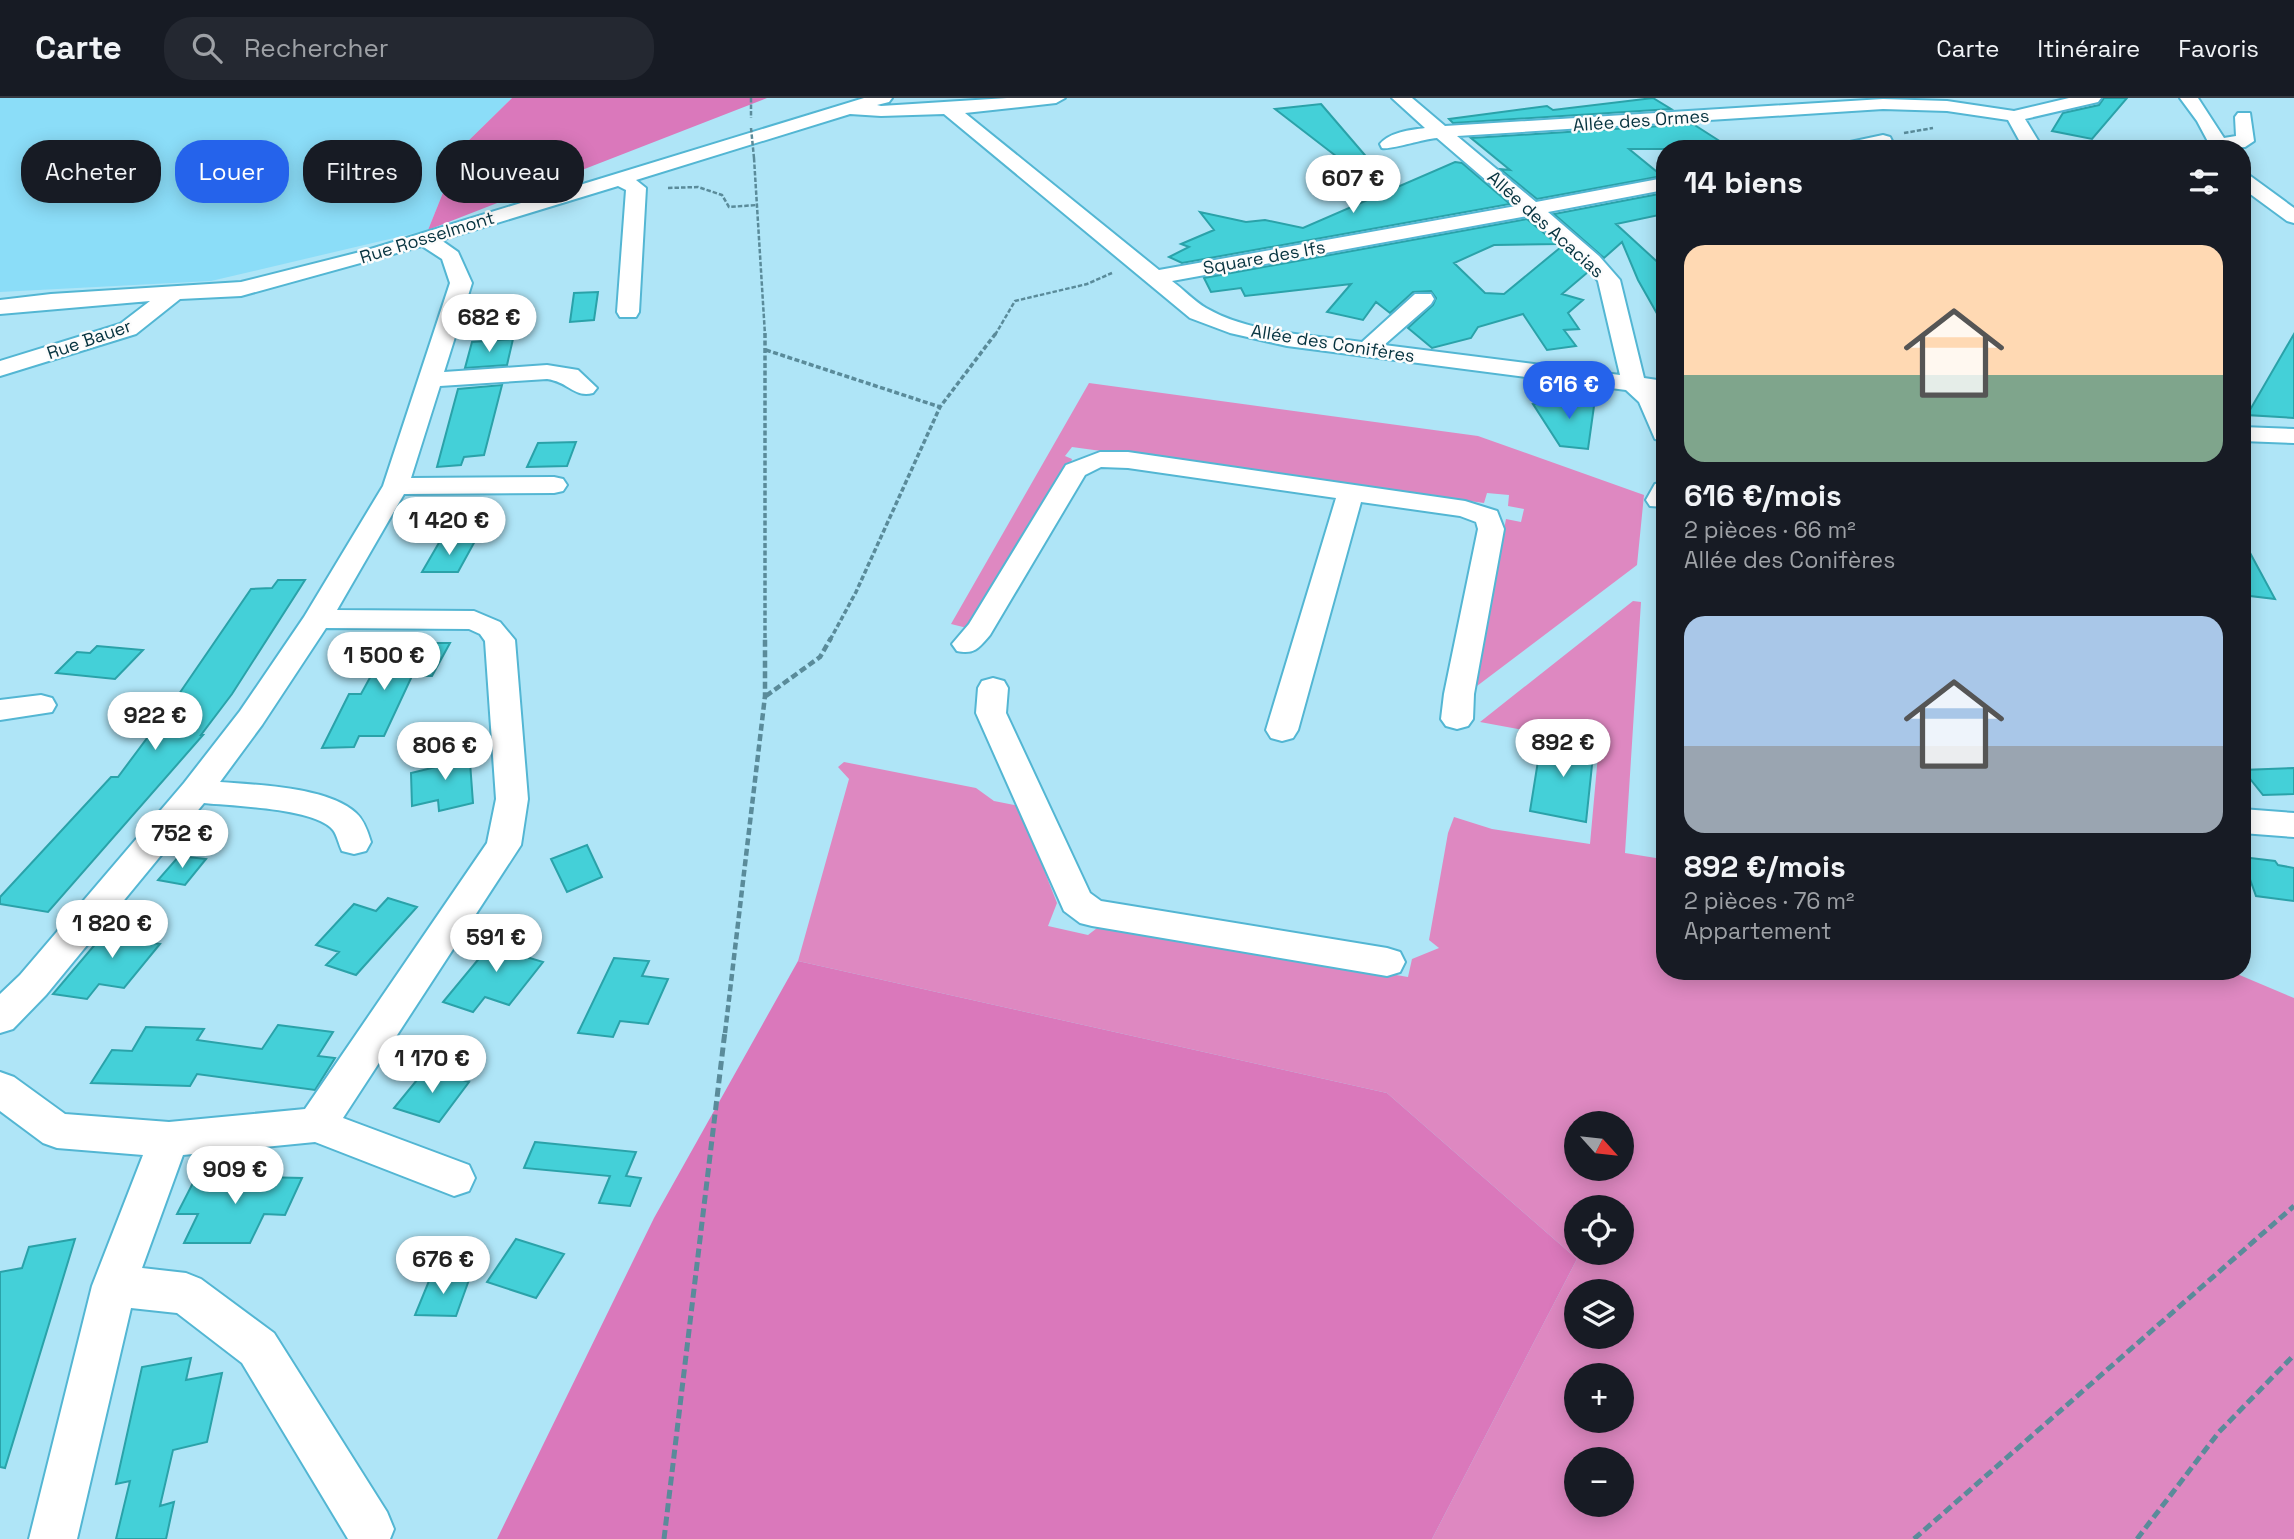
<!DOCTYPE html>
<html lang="fr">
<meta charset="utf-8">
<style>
body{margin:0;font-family:"Space Grotesk",sans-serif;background:#242831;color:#f1f3f6;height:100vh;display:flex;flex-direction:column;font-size:26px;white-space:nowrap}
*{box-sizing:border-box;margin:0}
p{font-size:23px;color:#9ea1a6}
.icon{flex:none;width:38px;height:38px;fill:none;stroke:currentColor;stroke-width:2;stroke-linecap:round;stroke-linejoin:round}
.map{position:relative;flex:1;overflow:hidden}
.side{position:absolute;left:1656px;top:42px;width:595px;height:840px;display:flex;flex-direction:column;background:#171b24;border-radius:28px;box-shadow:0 4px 18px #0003}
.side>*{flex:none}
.guide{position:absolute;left:21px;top:42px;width:665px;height:63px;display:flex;gap:14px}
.needle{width:46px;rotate:117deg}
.controls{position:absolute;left:1564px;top:1013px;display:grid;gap:14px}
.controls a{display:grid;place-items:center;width:70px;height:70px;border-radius:50%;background:#171b24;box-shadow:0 4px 18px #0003;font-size:35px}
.price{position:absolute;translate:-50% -60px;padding:0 16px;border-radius:24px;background:#fff;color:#222;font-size:23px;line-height:46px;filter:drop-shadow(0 2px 4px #0008)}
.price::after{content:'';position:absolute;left:50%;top:42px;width:21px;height:16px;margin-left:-10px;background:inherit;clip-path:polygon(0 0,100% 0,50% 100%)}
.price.current{background:#2563eb;color:#fff}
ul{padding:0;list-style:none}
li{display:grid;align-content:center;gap:14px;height:371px;padding:0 28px}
li span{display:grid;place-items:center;height:217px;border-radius:21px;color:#555}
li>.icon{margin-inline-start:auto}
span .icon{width:126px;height:126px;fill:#fffc;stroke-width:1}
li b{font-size:30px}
h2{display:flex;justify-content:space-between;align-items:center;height:84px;padding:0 28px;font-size:30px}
.tag{padding:0 24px;border-radius:28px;background:#171b24;box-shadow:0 4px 18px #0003;font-size:24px;line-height:63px}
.tag.current{background:#2563eb;color:#fff}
header{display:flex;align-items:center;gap:42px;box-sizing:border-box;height:98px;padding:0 35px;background:#171b24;border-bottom:2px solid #363941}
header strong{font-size:33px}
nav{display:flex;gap:38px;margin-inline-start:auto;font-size:24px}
.search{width:490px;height:63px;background:#242831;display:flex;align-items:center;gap:18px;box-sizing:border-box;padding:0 24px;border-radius:28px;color:#9ea1a6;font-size:26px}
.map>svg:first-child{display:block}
</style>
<header>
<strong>Carte</strong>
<div class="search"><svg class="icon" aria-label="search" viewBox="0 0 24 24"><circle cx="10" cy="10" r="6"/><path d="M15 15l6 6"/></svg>Rechercher</div>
<nav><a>Carte</a><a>Itinéraire</a><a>Favoris</a></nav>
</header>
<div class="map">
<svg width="2294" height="1441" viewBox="0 0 2294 1441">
<rect width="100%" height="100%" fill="#afe5f7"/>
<path fill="#8bddf8" d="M0,0H512L461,50L428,132L211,183L0,194Z"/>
<path fill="#de88c1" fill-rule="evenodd" d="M1089,285L1478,338L1644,397L1637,467L1473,591L1506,421L1521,424L1524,411L1508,408L1509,397L1487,395L1484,405L1072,349L1065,358L1072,361L1070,368L967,530L951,526Z
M1633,503L1641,504L1625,755L1662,761L1664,677V873H2230L2294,900V1441H1432L1577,1161L1387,995L798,863L849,681L838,669L844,664L976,690L994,703L1019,708L1057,805L1048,828L1088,837L1101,827L1408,879L1412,861L1439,850L1429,842L1448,735L1454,719L1492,731L1590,746L1599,646L1480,624ZM1577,1026H1622V1071H1577ZM1577,1110H1622V1155H1577ZM1577,1194H1622V1239H1577ZM1577,1278H1622V1323H1577ZM1577,1362H1622V1407H1577Z"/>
<path fill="#da78bb" d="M512,0H767L428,132L461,50Z
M798,863L1387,995L1577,1161L1432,1441H497L654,1120Z"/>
<path fill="#44d0d8" stroke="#2aa2a9" stroke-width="2" d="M1653,0L1671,11L1453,25L1449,21L1547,8L1553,12Z
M2104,0H2127L2092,41L2052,33L2063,15L2099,7Z
M1321,6L1388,84L1380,92L1275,11Z
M1693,26L1732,51H1629L1662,78L1537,101L1500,71L1510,72L1471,40Z
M1455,64L1462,65L1510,106L1182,165L1169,159L1189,149L1181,146L1214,132L1200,114L1246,124L1265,122L1303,130Z
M1664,95V116L1616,126L1664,170V228L1638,182L1622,144L1604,160L1554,116Z
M1527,121L1557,146L1494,147L1454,165L1485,195L1504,196L1561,149L1588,174L1562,196L1583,202L1568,215L1579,231L1564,232L1576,248L1547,252L1523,216L1478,229L1471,240L1432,250L1408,230L1433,207L1436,200L1431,193L1413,194L1390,215L1376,204L1363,222L1327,214L1351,186L1245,198L1241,190L1211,194L1204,180Z
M598,194L594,222L570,224L574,195Z
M2294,236V320L2247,317Z
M513,241L507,267L465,270L472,244Z
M502,287L484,357L464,359L461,367L437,369L458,291Z
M1595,301L1588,351L1560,348L1533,306Z
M576,344L567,368L527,369L538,345Z
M2242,440L2275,501L2242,497Z
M440,443H475L458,474H422Z
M278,482H305L232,596L201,637H203L48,814L0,806V799L111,679H118L168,612L251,491L272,490Z
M389,545H450L432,578H412L384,638H359L354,649L322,650L349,596H361Z
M97,548L143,552L115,581L56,575L77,554L90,555Z
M1542,638L1594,648L1586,724L1530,713Z
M469,651L473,705L439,713L438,702L412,708L411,675L436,669L435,658Z
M2294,670V696L2263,697L2243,672Z
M587,747L602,779L567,794L551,761Z
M179,758L206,761L185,787L158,782Z
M2242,759L2275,763L2278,767L2294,770V803L2256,798Z
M388,800L417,809L356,877L326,867L339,854L316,847L354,806L376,813Z
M114,824L164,831L153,845L160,846L124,890L99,886L87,901L53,896Z
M501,834L531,843L520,857L543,864L509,907L485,899L473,914L443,904Z
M614,860L649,863L642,878L668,881L648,926L620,923L613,939L578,935Z
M278,927L333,934L318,958L335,960L315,992L197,976L190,988L91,985L112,952L132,953L146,929L204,931L197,942L262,951Z
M426,971L469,984L439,1024L394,1010Z
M535,1044L636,1054L626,1078L641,1080L630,1108L599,1105L610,1078L524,1070Z
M196,1079H260L302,1080L285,1117L264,1116L250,1145H184L198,1116H177Z
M75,1141L5,1370L0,1369V1174L22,1170L29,1149Z
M516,1141L564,1156L536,1200L487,1184Z
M431,1178L470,1179L456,1218L415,1217Z
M191,1260L186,1282L222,1275L207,1344L173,1352L160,1408L174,1404L166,1441H116L130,1383L116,1386L142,1269Z"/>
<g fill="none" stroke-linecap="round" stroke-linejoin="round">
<g stroke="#53b6d3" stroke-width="4">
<path id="minor" d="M864,0H892L889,4L877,7L881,8L1007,0H1065L1056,5L965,15L1159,172L1516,108L1437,40C1422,41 1392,52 1382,50L1380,46C1390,34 1410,32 1425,30L1392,0H1412L1445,28L1883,1L1947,3L2014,13L2069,0H2101L2098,4L2025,21L2039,44L2031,51H2007L2019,42L2008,22L1947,13L1883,11L1457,38L1536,104L1664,80V92L1548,114L1599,158L1620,182L1644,280L1664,283V297H1659L1664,306V343L1655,341L1639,304L1626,292L1287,248L1230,235L1190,220L944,16L881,18L850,16L636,82L646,90L639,214L636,219H620L617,214L626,92L618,88L441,142L458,154L472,185L444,274L547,267L578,272L597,290L593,295C574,300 569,284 547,281L440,288L411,380L554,379L563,381L567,387L563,393L554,395L404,396L337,512L474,513L500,524L515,542L528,701L521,747L343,1020L469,1067L475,1080L469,1093L454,1098L315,1044L183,1057L142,1170L186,1175L201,1181L274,1235L387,1414L394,1431L390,1441H348L242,1265L177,1215L131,1210L77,1441H29L92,1188L143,1057L57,1050L43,1045L0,1013V974L14,979L65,1016L169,1024L305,1011L487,745L496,701L485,543L480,536L469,531L326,530L262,627L220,684C258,687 328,689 356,715C364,722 368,734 371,744L366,753L354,756L342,753C339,747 337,737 333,732C316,710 232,708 204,705L46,897L13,931L0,935V896L20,877L184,685L240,613L304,519L383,388L450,185L442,161L422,148L241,198L180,201L136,236L0,278V263L120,226L150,203L0,216V202L51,196L241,184L364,153ZM1528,118L1585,166L1598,183L1620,277L1384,247L1431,206L1434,201L1431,196H1415L1362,244C1312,237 1251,236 1206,210C1194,203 1183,191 1172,183Z
M2180,0H2198L2224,40L2236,38L2235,19L2238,15H2250L2254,43L2245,49L2212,51L2197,23Z
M1883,37L1890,39L1892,43L1890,47L1872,51H1834L1836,47Z
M2242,75L2249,77L2294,110V125L2287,123L2242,90Z
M2242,329L2294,331V345L2242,343Z
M1100,354H1128L1465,403L1497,413L1504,431L1474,596L1473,621L1468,628L1457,631L1446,628L1441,621L1444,596L1478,431L1476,424L1460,418L1361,404L1298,632L1293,640L1282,643L1271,640L1266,632L1336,400L1128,370L1101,369L1085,377L990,537C979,550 974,557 957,553L952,546L969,526L1066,367Z
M1664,384V409L1650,408L1646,402L1655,386Z
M993,580L1004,583L1008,590L1006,615L1090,795L1101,803L1387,850L1400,854L1405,864L1400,874L1387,878L1092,828L1080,825L1064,813L976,615L978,590L982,583Z
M41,597L52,600L56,607L52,614L0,622V602Z
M2242,711L2294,715V739L2242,735Z"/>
</g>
<path stroke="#5a8b9a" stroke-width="2.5" stroke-dasharray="4.5 2" stroke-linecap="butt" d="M751,0V20
M1904,35L1933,30
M754,60L765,237
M668,90L698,89L722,97L729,109L757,107
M995,237L1015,203L1087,186L1112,175"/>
<path stroke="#5a8b9a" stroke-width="3.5" stroke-dasharray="5 2.5" stroke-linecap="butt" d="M765,235V542
M766,252L940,309
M830,542L856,494L940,309L996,235"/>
<path stroke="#5a8b9a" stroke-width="4.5" stroke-dasharray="7 3.5" stroke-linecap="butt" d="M766,598L820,559L831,540
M725,935L765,598V540"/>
<path stroke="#5a8b9a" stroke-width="5" stroke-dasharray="9 4.5" stroke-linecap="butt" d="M664,1441L725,933
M1914,1441L2294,1108
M2137,1441L2219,1334L2294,1257"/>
<use href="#minor" fill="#fff" fill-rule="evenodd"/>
<path stroke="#5a8b9a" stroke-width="2.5" stroke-dasharray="4.5 2" stroke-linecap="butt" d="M751,30L754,60"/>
</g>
<g text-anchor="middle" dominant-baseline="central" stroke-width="5" stroke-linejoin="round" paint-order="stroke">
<g font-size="18" fill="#06333f" stroke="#fcfcfc">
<text transform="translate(1641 22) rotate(-4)">Allée des Ormes</text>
<text transform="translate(1546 126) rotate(42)">Allée des Acacias</text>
<text transform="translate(427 139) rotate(-17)">Rue Rosselmont</text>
<text transform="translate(1264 159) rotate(-10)">Square des Ifs</text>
<text transform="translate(89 241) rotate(-19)">Rue Bauer</text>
<text transform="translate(1333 245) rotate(9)">Allée des Conifères</text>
</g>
</g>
</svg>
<div class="controls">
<a><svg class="needle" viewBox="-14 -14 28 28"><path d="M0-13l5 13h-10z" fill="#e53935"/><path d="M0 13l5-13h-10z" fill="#9ea1a6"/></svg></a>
<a><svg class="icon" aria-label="locate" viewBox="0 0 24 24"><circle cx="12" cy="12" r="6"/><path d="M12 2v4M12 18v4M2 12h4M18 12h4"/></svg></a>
<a><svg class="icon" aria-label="layers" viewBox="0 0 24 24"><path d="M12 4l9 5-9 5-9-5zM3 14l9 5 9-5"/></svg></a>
<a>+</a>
<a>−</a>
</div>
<b class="price" style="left:1353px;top:117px">607 €</b>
<b class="price" style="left:489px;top:256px">682 €</b>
<b class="price current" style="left:1569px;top:323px">616 €</b>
<b class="price" style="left:449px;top:459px">1 420 €</b>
<b class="price" style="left:384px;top:594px">1 500 €</b>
<b class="price" style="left:155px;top:654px">922 €</b>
<b class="price" style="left:1563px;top:681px">892 €</b>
<b class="price" style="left:445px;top:684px">806 €</b>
<b class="price" style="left:182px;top:772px">752 €</b>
<b class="price" style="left:112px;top:862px">1 820 €</b>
<b class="price" style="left:496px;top:876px">591 €</b>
<b class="price" style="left:432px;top:997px">1 170 €</b>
<b class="price" style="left:235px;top:1108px">909 €</b>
<b class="price" style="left:443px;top:1198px">676 €</b>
<div class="guide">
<a class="tag">Acheter</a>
<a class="tag current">Louer</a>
<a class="tag">Filtres</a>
<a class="tag">Nouveau</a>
</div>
<section class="side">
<h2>14 biens<svg class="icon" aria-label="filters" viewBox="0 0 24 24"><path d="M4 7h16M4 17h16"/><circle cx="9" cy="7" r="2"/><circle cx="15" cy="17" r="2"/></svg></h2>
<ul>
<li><span style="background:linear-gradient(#ffd9b3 60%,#7fa58c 0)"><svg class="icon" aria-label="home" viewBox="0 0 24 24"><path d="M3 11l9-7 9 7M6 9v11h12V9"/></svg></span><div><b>616 €/mois</b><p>2 pièces · 66 m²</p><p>Allée des Conifères</p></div></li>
<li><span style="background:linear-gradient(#a9c7e8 60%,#9aa5b1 0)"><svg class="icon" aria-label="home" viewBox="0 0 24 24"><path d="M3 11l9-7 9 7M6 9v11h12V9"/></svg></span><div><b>892 €/mois</b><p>2 pièces · 76 m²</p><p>Appartement</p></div></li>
</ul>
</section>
</div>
